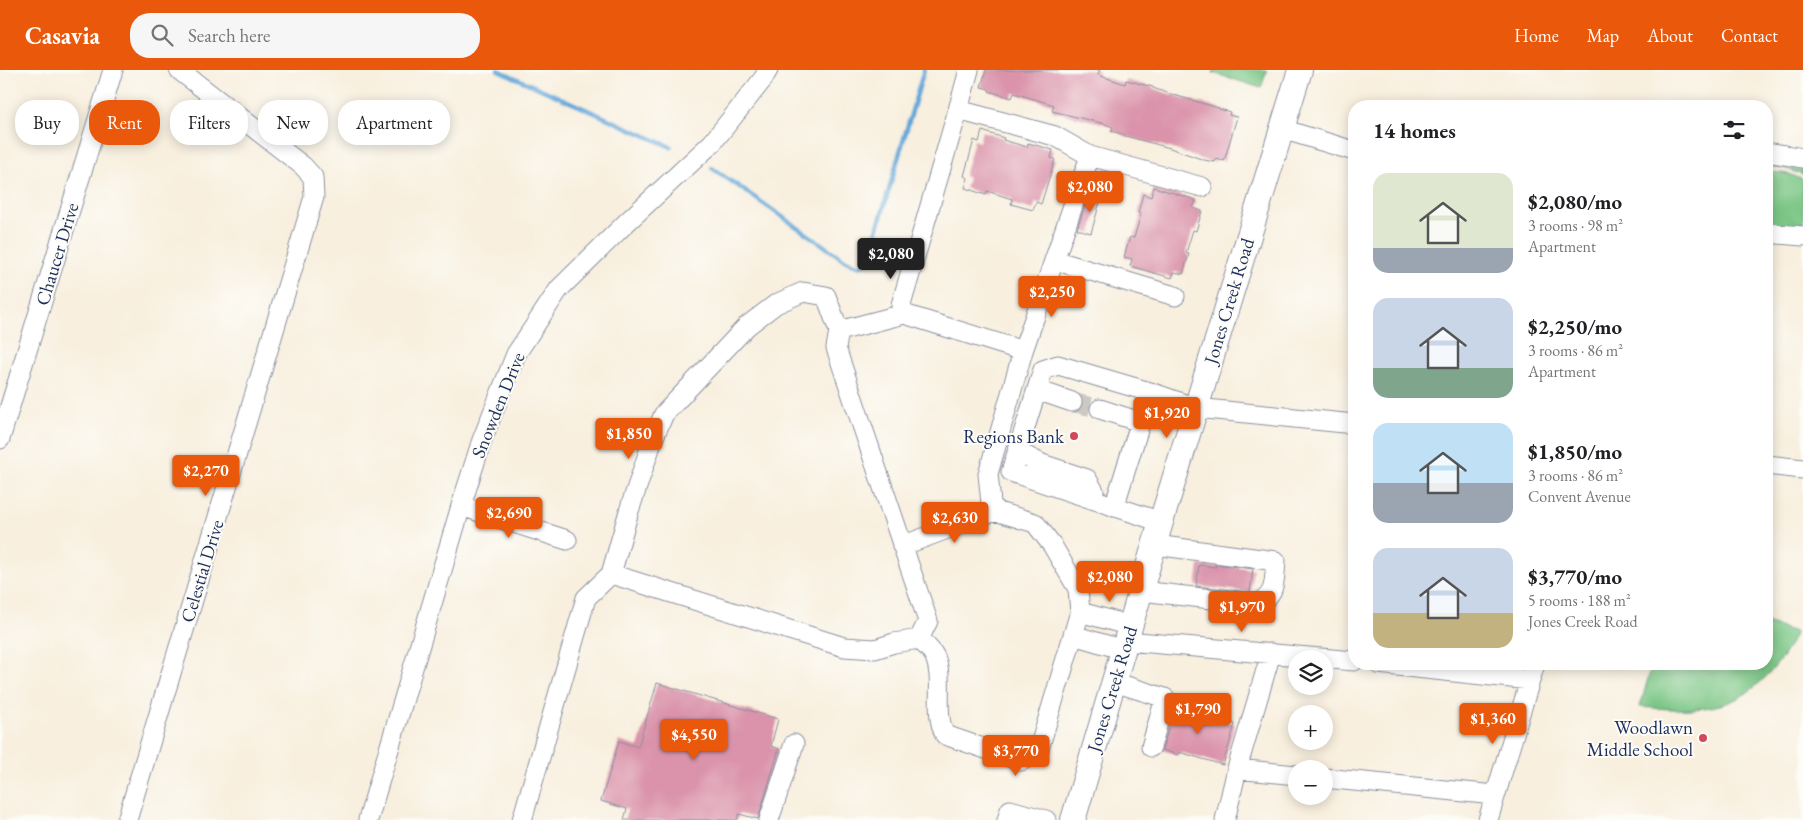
<!DOCTYPE html>
<meta charset="utf-8">
<style>
body{margin:0;font-family:"EB Garamond",serif;background:#f6f6f6;color:#202124;height:100vh;display:flex;flex-direction:column;font-size:19px;white-space:nowrap}
*{box-sizing:border-box;margin:0}
p{font-size:16px;color:#757577}
.icon{flex:none;width:28px;height:28px;fill:none;stroke:currentColor;stroke-width:2;stroke-linecap:round;stroke-linejoin:round}
.map{position:relative;flex:1;overflow:hidden}
.panel{position:absolute;left:1348px;top:30px;width:425px;height:570px;display:flex;flex-direction:column;background:#fff;border-radius:20px;box-shadow:0 2px 12px #0003}
.panel>*{flex:none}
.banner{position:absolute;left:15px;top:30px;width:475px;height:45px;display:flex;gap:10px}
.controls{position:absolute;left:1288px;top:580px;display:grid;gap:10px}
.controls a{display:grid;place-items:center;width:45px;height:45px;border-radius:50%;background:#fff;box-shadow:0 2px 12px #0003;font-size:25px}
.price{position:absolute;translate:-50% -42px;padding:0 11px;border-radius:5px;background:#ea580c;color:#fff;font-size:16px;line-height:32px;filter:drop-shadow(0 1px 2px #0008)}
.price::after{content:'';position:absolute;left:50%;top:30px;width:15px;height:11px;margin-left:-8px;background:inherit;clip-path:polygon(0 0,100% 0,50% 100%)}
.price.active{background:#222;color:#fff}
ul{padding:0;list-style:none}
li{display:flex;align-items:center;gap:15px;height:125px;padding:0 25px}
li span{display:grid;place-items:center;flex:none;width:140px;height:100px;border-radius:15px;color:#555}
li>.icon{margin-inline-start:auto}
span .icon{width:60px;height:60px;fill:#fffc;stroke-width:1}
li b{font-size:21px}
h2{display:flex;justify-content:space-between;align-items:center;height:60px;padding:0 25px;font-size:21px}
.tag{padding:0 18px;border-radius:20px;background:#fff;box-shadow:0 2px 12px #0003;font-size:18px;line-height:45px}
.tag.active{background:#ea580c;color:#fff}
header{display:flex;align-items:center;gap:30px;box-sizing:border-box;height:70px;padding:0 25px;background:#ea580c;color:#fff}
header strong{font-size:24px}
nav{display:flex;gap:28px;margin-inline-start:auto;font-size:18px}
.search{width:350px;height:45px;background:#f6f6f6;display:flex;align-items:center;gap:12px;box-sizing:border-box;padding:0 18px;border-radius:20px;color:#757577;font-size:19px}
.map>svg:first-child{display:block}
</style>
<header>
<strong>Casavia</strong>
<div class="search"><svg class="icon" aria-label="search" viewBox="0 0 24 24"><circle cx="10" cy="10" r="6"/><path d="M15 15l6 6"/></svg>Search here</div>
<nav><a>Home</a><a>Map</a><a>About</a><a>Contact</a></nav>
</header>
<div class="map">
<svg width="1803" height="750" viewBox="0 0 1803 750">
<rect width="100%" height="100%" fill="#fdfcf7"/>
<filter id="ink" filterUnits="userSpaceOnUse"><feTurbulence type="fractalNoise" baseFrequency=".02" numOctaves="2"/><feDisplacementMap in="SourceGraphic" scale="10" xChannelSelector="R" yChannelSelector="G"/><feConvolveMatrix kernelMatrix="1 2 1 2 8 2 1 2 1" color-interpolation-filters="sRGB"/></filter>
<filter id="wash" filterUnits="userSpaceOnUse"><feTurbulence type="fractalNoise" baseFrequency=".0096" numOctaves="4" result="noise"/><feDisplacementMap in="SourceGraphic" scale="20" xChannelSelector="R" yChannelSelector="G"/><feGaussianBlur stdDeviation="1.12" result="paint"/><feColorMatrix in="noise" values="0 0 0 0 0 0 0 0 0 0 0 0 0 0 0 0 0 1.4 0 .05"/><feComposite in="paint" operator="in"/></filter>
<g filter="url(#wash)">
<rect width="100%" height="100%" fill="#f8efde"/>
<path fill="#7ac685" stroke="#4a7a72" d="M1214,0H1267L1261,18L1213,3Z
M1766,88L1803,95V105L1787,99L1766,96Z
M1766,101L1790,104L1803,110V159L1766,156Z
M1766,553L1796,562C1784,591 1756,624 1724,634C1697,642 1667,639 1640,637L1652,594H1766Z"/>
<g fill="none" stroke-linecap="round" stroke-linejoin="round">
<path stroke="#64a8d9" stroke-width="4.5" d="M498,0L671,77
M712,98L846,191L860,196L868,191L924,0"/>
</g>
<g id="blocks">
<path fill="#da93aa" d="M986,0H1100L1098,5L1125,14L1126,10L1153,17V18L1170,24L1219,38V39L1230,42L1229,45L1237,47L1224,91L1216,89L1215,92L1204,90L1170,78L1122,65V64L1111,61L1113,57L1105,54L1052,41L1054,35L1014,23L1012,28L989,21V19L981,17Z
M982,61L1004,68L1003,70L1027,77L1028,73L1053,80L1051,88L1055,89L1041,134L1036,132L1033,140L1011,134L1012,129L987,121L986,125L965,118L968,108L964,106L974,70L979,72Z
M1154,117L1196,130L1193,138L1202,141L1196,161L1193,160L1186,183L1189,184L1183,204L1174,202L1172,208L1130,196L1132,189L1124,187L1130,167L1134,168L1141,144L1138,143L1143,124L1151,127Z
M1090,122L1102,125L1091,163L1077,159Z
M1216,494L1253,499L1250,522L1196,516L1199,495L1216,497Z
M657,613L778,649L771,676L779,679L758,749L739,744L737,750H624L627,739L601,731L619,671L638,677Z
M1176,632L1193,637L1192,641L1235,654L1223,695L1179,682L1178,685L1162,680Z"/>
</g>
</g>
<g filter="url(#ink)">
<use href="#blocks" fill-opacity="0" stroke="#8a8f9e" stroke-width="1"/>
<g fill="none" stroke-linecap="round" stroke-linejoin="round">
<path stroke="#ccc9c4" stroke-width="19" stroke-dasharray="19 9" stroke-linecap="butt" d="M1072,332L1100,339"/>
<g stroke="#8a8f9e" stroke-width="21">
<path id="minor" d="M958,40L901,235L904,244L1023,281
M1282,59L1354,81
M1766,82L1803,88
M1090,86L1202,117
M1766,163L1803,166
M1054,190L1175,226
M1037,320L1072,332
M1100,339L1140,352
M0,369L113,0
M1018,382L1042,394L1087,409L1094,421L1091,429
M1766,395L1803,399
M461,436L567,470
M1114,437L1150,322
M1161,452L1011,402L1043,300L1058,295L1150,322L1196,338L1354,354
M902,476L995,441
M611,504L844,577L875,579L894,573L919,569L928,551L836,278L839,261
M1141,521L1255,534C1277,527 1274,510 1276,491L1155,475
M1080,542L1131,556
M1073,565L1124,580
M919,569C924,574 932,580 935,587C945,612 933,641 945,665L1021,691L1038,682L1080,542L1078,519L1052,475L1035,453L995,441L991,433L988,404L1023,281L1090,86L1055,66L958,40L969,0
M1127,571L1354,591
M1378,594L1530,610
M1114,612L1165,628L1151,677
M1237,699L1296,705
M1324,708L1495,725
M127,750L314,127L313,107L303,96L179,0
M368,750L461,436L482,370L516,284L559,219L626,153L712,73L763,9L768,0
M522,750L586,528L611,504L629,441L653,369L664,344L747,256L776,234L803,222L826,226L839,261L904,244
M769,750L794,674
M1007,750L1010,740L1046,750
M1225,750L1237,699L1271,583
M1488,750L1535,594"/>
</g>
<g stroke="#8a8f9e" stroke-width="26">
<path id="major" d="M1073,750L1161,452L1300,0"/>
</g>
<use href="#minor" stroke="#fff" stroke-width="19"/>
<use href="#major" stroke="#fff" stroke-width="24"/>
</g>
</g>
<g fill="#d1495b" stroke="#fdfcf7" stroke-width="2">
<circle cx="1074" cy="366" r="5"/>
<circle cx="1703" cy="668" r="5"/>
</g>
<g text-anchor="middle" dominant-baseline="central" stroke-width="4" stroke-linejoin="round" paint-order="stroke">
<g font-size="19" fill="#1b2f5e" stroke="#fdfcf7">
<text transform="translate(57 184) rotate(-73)">Chaucer Drive</text>
<text transform="translate(1229 231) rotate(-73)">Jones Creek Road</text>
<text transform="translate(498 335) rotate(-68)">Snowden Drive</text>
<text transform="translate(202 501) rotate(-73)">Celestial Drive</text>
<text transform="translate(1112 619) rotate(-73)">Jones Creek Road</text>
</g>
<g font-size="19" fill="#1b2f5e" stroke="#fdfcf7" text-anchor="end">
<text x="1064" y="366">Regions Bank</text>
<text x="1693" y="657">Woodlawn<tspan x="1693" dy="22">Middle School</tspan></text>
</g>
</g>
</svg>
<div class="controls">
<a><svg class="icon" aria-label="layers" viewBox="0 0 24 24"><path d="M12 4l9 5-9 5-9-5zM3 14l9 5 9-5"/></svg></a>
<a>+</a>
<a>−</a>
</div>
<b class="price" style="left:1090px;top:143px">$2,080</b>
<b class="price active" style="left:891px;top:210px">$2,080</b>
<b class="price" style="left:1052px;top:248px">$2,250</b>
<b class="price" style="left:1167px;top:369px">$1,920</b>
<b class="price" style="left:629px;top:390px">$1,850</b>
<b class="price" style="left:206px;top:427px">$2,270</b>
<b class="price" style="left:509px;top:469px">$2,690</b>
<b class="price" style="left:955px;top:474px">$2,630</b>
<b class="price" style="left:1110px;top:533px">$2,080</b>
<b class="price" style="left:1242px;top:563px">$1,970</b>
<b class="price" style="left:1198px;top:665px">$1,790</b>
<b class="price" style="left:1493px;top:675px">$1,360</b>
<b class="price" style="left:694px;top:691px">$4,550</b>
<b class="price" style="left:1016px;top:707px">$3,770</b>
<div class="banner">
<a class="tag">Buy</a>
<a class="tag active">Rent</a>
<a class="tag">Filters</a>
<a class="tag">New</a>
<a class="tag">Apartment</a>
</div>
<section class="panel">
<h2>14 homes<svg class="icon" aria-label="filters" viewBox="0 0 24 24"><path d="M4 7h16M4 17h16"/><circle cx="9" cy="7" r="2"/><circle cx="15" cy="17" r="2"/></svg></h2>
<ul>
<li><span style="background:linear-gradient(#dfe7d0 75%,#9aa5b1 0)"><svg class="icon" aria-label="home" viewBox="0 0 24 24"><path d="M3 11l9-7 9 7M6 9v11h12V9"/></svg></span><div><b>$2,080/mo</b><p>3 rooms · 98 m²</p><p>Apartment</p></div></li>
<li><span style="background:linear-gradient(#c9d6e8 70%,#7fa58c 0)"><svg class="icon" aria-label="home" viewBox="0 0 24 24"><path d="M3 11l9-7 9 7M6 9v11h12V9"/></svg></span><div><b>$2,250/mo</b><p>3 rooms · 86 m²</p><p>Apartment</p></div></li>
<li><span style="background:linear-gradient(#bfe0f5 60%,#9aa5b1 0)"><svg class="icon" aria-label="home" viewBox="0 0 24 24"><path d="M3 11l9-7 9 7M6 9v11h12V9"/></svg></span><div><b>$1,850/mo</b><p>3 rooms · 86 m²</p><p>Convent Avenue</p></div></li>
<li><span style="background:linear-gradient(#c9d6e8 65%,#c2b280 0)"><svg class="icon" aria-label="home" viewBox="0 0 24 24"><path d="M3 11l9-7 9 7M6 9v11h12V9"/></svg></span><div><b>$3,770/mo</b><p>5 rooms · 188 m²</p><p>Jones Creek Road</p></div></li>
</ul>
</section>
</div>
